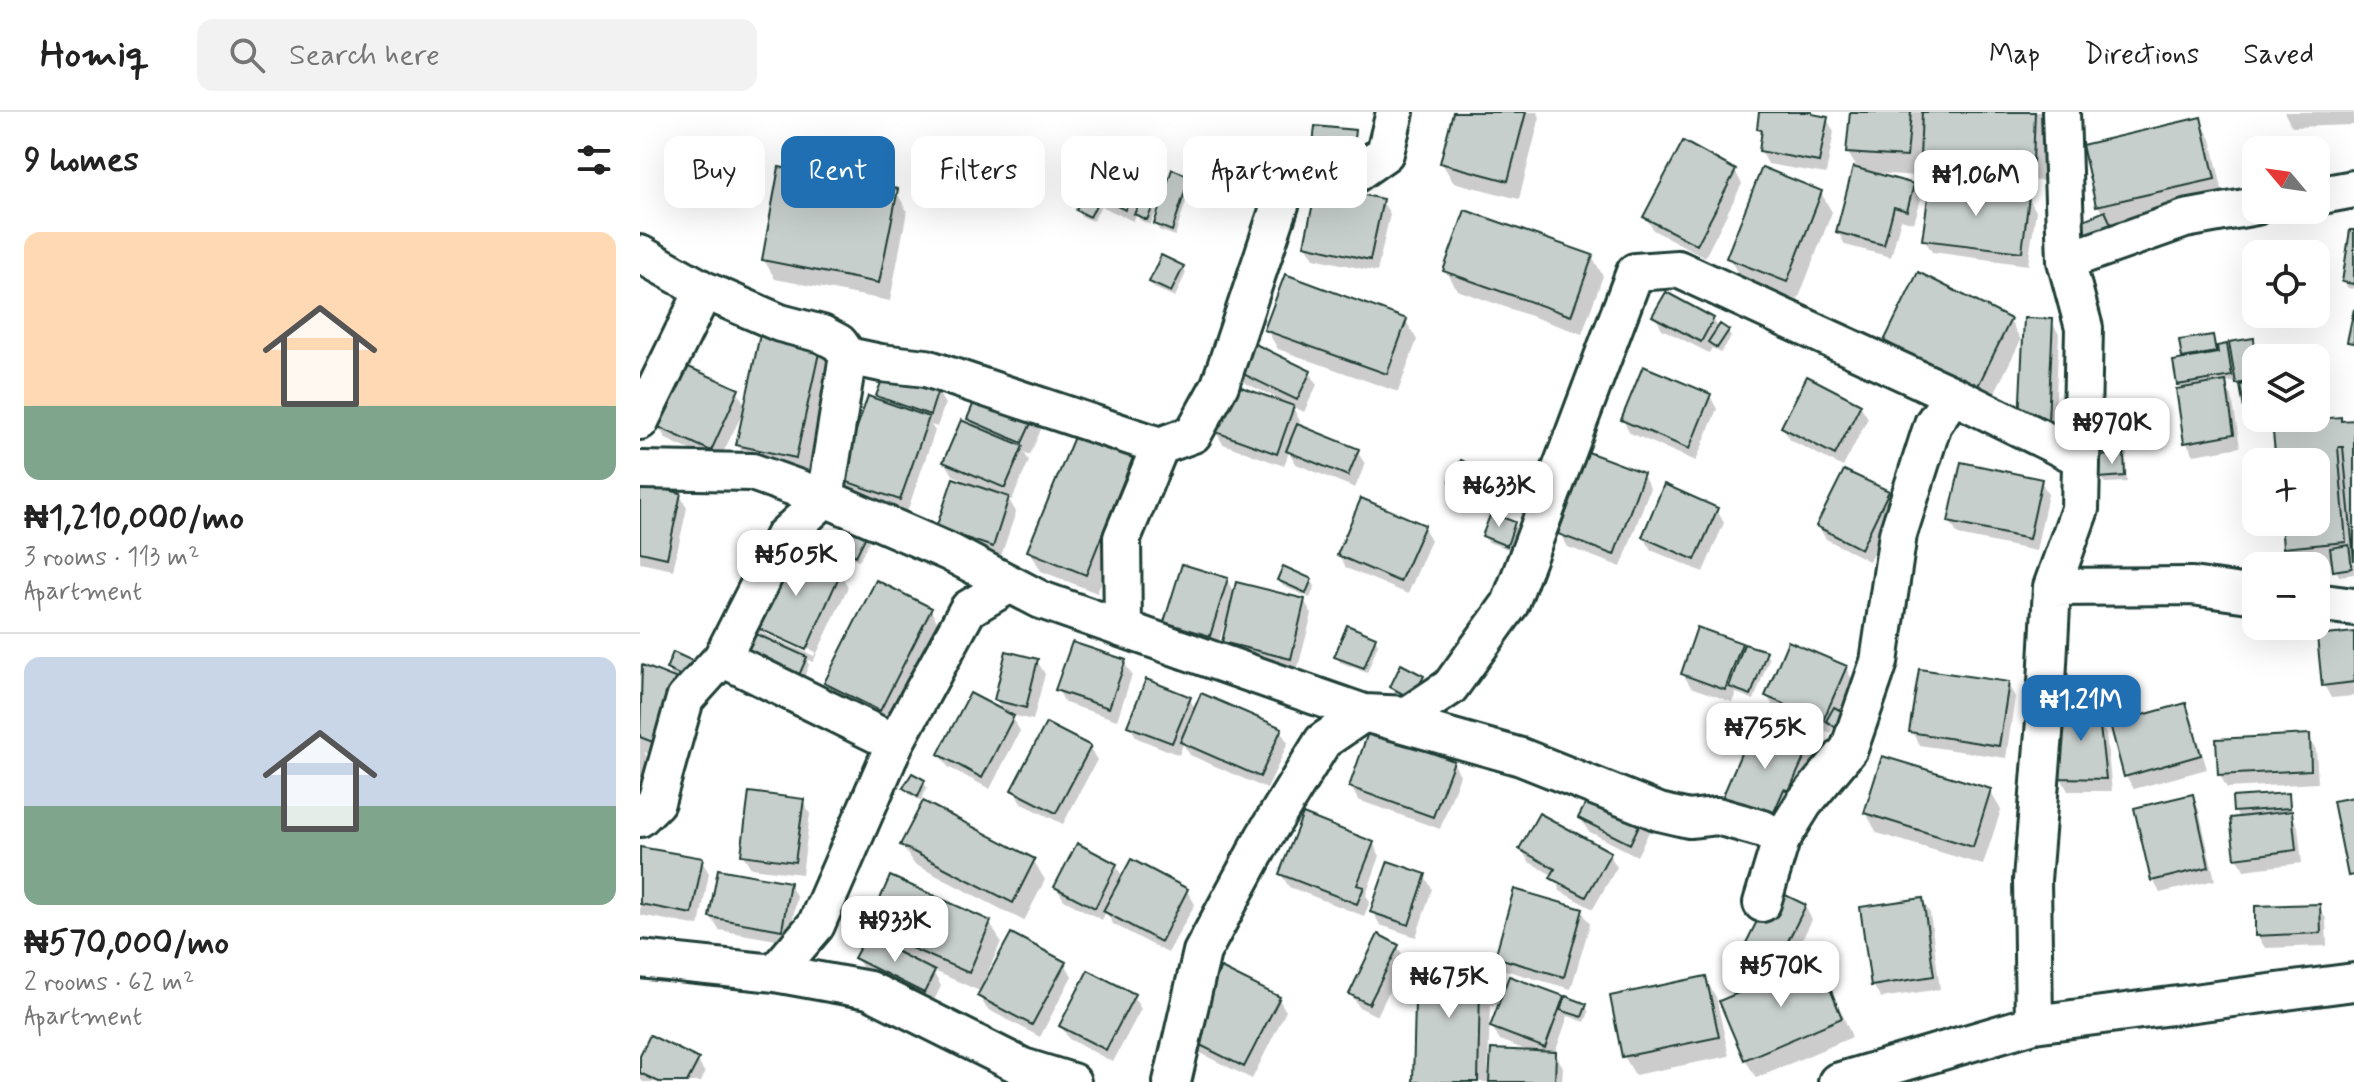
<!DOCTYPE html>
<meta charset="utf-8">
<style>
body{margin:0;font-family:Mynerve,sans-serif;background:#f2f2f2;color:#222;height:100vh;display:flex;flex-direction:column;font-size:30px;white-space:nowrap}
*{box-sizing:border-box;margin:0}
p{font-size:26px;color:#767676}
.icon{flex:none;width:44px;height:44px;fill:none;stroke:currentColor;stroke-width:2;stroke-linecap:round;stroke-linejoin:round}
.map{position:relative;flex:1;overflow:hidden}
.drawer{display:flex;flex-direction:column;background:#fff;width:640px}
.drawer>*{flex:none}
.hud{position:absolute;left:24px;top:24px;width:760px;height:72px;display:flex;gap:16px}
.needle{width:52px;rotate:299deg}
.fabs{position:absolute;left:1602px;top:24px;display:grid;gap:16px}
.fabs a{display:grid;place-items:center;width:88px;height:88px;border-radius:16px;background:#fff;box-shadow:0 8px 32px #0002;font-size:40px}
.price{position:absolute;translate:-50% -68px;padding:0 18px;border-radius:16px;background:#fff;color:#222;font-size:26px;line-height:52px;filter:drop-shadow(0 2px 4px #0008)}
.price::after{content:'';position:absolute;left:50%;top:48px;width:24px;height:18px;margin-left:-12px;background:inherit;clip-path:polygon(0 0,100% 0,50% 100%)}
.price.current{background:#1f6fb2;color:#fff}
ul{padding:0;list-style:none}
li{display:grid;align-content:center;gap:16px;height:424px;padding:0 24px}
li+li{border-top:2px solid #e0e0e0}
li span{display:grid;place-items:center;height:248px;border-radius:16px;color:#555}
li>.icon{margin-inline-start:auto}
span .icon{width:144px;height:144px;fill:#fffc;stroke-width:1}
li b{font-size:34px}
h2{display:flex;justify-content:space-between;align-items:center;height:96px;padding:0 24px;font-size:34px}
.pill{padding:0 28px;border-radius:16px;background:#fff;box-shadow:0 8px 32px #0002;font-size:28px;line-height:72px}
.pill.current{background:#1f6fb2;color:#fff}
header{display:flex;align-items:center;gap:48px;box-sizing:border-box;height:112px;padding:0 40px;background:#fff;border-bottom:2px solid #e0e0e0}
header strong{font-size:38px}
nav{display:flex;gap:44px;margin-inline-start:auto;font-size:28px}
.search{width:560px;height:72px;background:#f2f2f2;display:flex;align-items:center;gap:20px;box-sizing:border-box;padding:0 28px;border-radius:16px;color:#767676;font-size:30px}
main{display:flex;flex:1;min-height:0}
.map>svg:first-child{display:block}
</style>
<header>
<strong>Homiq</strong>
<div class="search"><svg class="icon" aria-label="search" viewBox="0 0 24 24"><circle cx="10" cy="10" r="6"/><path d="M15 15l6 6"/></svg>Search here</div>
<nav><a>Map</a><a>Directions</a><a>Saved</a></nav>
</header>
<main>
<section class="drawer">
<h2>9 homes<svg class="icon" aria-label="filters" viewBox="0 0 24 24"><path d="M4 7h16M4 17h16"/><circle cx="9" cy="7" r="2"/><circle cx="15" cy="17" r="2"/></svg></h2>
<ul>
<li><span style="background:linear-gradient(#ffd9b3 70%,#7fa58c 0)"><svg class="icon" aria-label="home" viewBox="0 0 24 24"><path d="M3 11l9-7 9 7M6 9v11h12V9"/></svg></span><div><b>₦1,210,000/mo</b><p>3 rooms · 113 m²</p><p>Apartment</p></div></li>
<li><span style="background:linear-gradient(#c9d6e8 60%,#7fa58c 0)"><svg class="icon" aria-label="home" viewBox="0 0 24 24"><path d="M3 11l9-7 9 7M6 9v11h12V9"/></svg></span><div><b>₦570,000/mo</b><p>2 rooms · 62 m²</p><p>Apartment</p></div></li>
</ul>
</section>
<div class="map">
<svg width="1714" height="970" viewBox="0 0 1714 970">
<rect width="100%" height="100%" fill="#fff"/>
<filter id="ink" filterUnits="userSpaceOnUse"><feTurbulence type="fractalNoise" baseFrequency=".0125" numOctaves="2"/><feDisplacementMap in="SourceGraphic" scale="16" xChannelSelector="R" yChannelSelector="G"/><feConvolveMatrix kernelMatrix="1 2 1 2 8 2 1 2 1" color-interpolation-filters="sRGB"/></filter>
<g filter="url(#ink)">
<path fill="#0003" fill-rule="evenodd" d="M815,0H897L900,5L879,87L813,70L802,51Z
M1121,0H1172L1174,4L1187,7L1194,20L1186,62L1128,52L1121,39L1123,25L1119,17Z
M1212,0H1400L1405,10L1403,69L1293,65L1279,41L1277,64L1235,61L1234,63L1273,74L1281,87L1274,111L1261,107L1251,145L1205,133L1198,120L1219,59L1208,41Z
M1644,0H1714V13L1652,15Z
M1560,8L1571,27L1584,86L1470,112L1458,94Z
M714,20L717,26L715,52L677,49Z
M508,48L516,61L509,76L519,81L524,89L549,65L552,71L535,124L519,118L516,112L521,95L519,94L510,113L500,108L497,102L493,109L461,94L453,109L441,104L438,98L446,84L440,75Z
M1095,59L1102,72L1065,145L1013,118L1006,105Z
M256,79L267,99L250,189L135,167L124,148Z
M1181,81L1192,100L1158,188L1100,165L1089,146Z
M1388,86L1396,99L1388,153L1292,140L1284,127Z
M742,89L750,102L737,160L674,146L666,133Z
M1714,120V177L1708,176L1704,170Z
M952,144L963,164L942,222L817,178L806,158Z
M542,155L546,161L535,185L514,176L511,170Z
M1015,204L1073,207L1079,217L1088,219L1091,225L1081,241L1072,236L1069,241L1022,217Z
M766,209L777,228L758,280L638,237L626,217Z
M1370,209L1381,228L1348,294L1257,248L1246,228Z
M1411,209L1419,222L1414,321L1389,320Z
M1572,225L1577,236L1586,234L1593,247L1613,228L1616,234V264L1609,265L1610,274L1616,273V306H1619L1610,308L1607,302L1603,277L1598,269L1584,271L1592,284L1600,335L1554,343L1546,330L1542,278L1539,272L1544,249L1541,229Z
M181,228L192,248L167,364L109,352L98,332Z
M597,258L670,260L677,273L664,300L652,294L660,309L658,315L717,339L725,352L715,376L656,352L649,340L644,354L583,332L575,319L641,288L605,271Z
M97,279L106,294L78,351L26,327L18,314Z
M297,279L305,292L297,315L291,313L295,319L267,400L209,380L201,367L242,290L238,284Z
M1070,284L1077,297L1056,349L990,321L983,308Z
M1220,293L1228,306L1203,355L1150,328L1143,315Z
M394,302L402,315L390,343L384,340L389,349L372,388L368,386L376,400L360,447L298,416L331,371L313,363L305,350L335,316L329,306Z
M1482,302L1485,308L1487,345H1483L1486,350L1487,370L1465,371L1461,365L1466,346L1462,340Z
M1714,310V462L1699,464L1694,451L1656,454L1645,435L1643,410H1676V350H1638L1702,311Z
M495,340L506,359L457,481L401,459L390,439Z
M1003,363L1010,376L981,455L928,435L920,422Z
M812,369L868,375L872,381L862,400L815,375Z
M1401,369L1408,382L1396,439L1318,423L1310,410Z
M0,374L40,383L47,396L33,458L0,451Z
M1248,381L1255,394L1229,449L1186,427L1178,414Z
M1077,398L1084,411L1063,460L1011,438L1004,425Z
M874,412L877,418L870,438L848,430L844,424Z
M783,414L791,428L768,482L706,456L699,443Z
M225,423L229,429L219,449L205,441L202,435Z
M200,461L208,475L173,550L166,547L169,553L161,573L121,526L113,513ZM121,516L176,540L174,544L121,520Z
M587,468L595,483L664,488L672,502L657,559L591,543L584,530L588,512L585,511L577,536L533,522L526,509Z
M639,468H671L675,474L670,486L643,474Z
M290,497L301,516L251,617L198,590L187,571Z
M1714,522V584L1691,586L1684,573Z
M735,526L738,532L727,561L700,550L697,544Z
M1100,533L1104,539L1125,541L1129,547L1114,588L1096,581L1092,590L1051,575L1043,562Z
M34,543L51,572L36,565L50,589L26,649L4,640L11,652L0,713V561L3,555L34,568L28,557Z
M397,549L405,562L393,608L371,603L380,619L350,677L308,655L300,642L363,601L356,588Z
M484,550L492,563L477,608L425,591L418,578Z
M1206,556L1213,569L1200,600L1202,622L1193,616L1191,621L1135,597L1127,584Z
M782,566L786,572L775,592L755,581L752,575Z
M1368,572L1375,585L1366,646L1279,633L1272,620Z
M549,586L556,598L640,618L648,631L627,677L550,643L543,632L539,643L497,626L489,613Z
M1545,593L1552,606L1567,657L1494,677L1486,664Z
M1457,607L1466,622L1472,679H1428L1421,666Z
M1669,624L1676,638L1678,671L1587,676L1580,663Z
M1170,630L1178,643L1157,691L1136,726L1089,706Z
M449,635L457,648L423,712L381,691L374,678Z
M813,650L820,663L800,717L718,688L711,675Z
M284,670L287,676L281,689L269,682L265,676Z
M1350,679L1361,698L1343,753L1237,721L1226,701Z
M1648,683L1651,689L1652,704L1658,714L1662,751L1604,758L1597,745L1599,707L1595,699Z
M1552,685L1559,698L1575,768L1520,781L1513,768Z
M163,689L170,702L162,762L111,756L103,743Z
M1003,705L1010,718L997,744L948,719L940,706Z
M733,731L740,744L726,783L730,790L724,804L649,775L641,762Z
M262,733L394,749L405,768L384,809L274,752Z
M0,737L61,748L69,761L59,814L0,803Z
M881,737L969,742L977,755L953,797L920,779L914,764L889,750Z
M476,753L483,766L547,779L555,792L528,841L473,812L466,800L462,808L424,788L416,775Z
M785,764L792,777L776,825L740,813L733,800Z
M149,772L157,785L148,830L79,818L71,805Z
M1282,788L1290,801L1300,877L1241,886L1233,873Z
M1165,794L1172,808L1144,863L1177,849L1188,869L1212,925L1116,966L1105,947L1140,865L1112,852L1105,838Z
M1679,794L1686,807L1687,834L1625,836L1617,823Z
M942,799L950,812L931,877L865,858L857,845Z
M350,811L361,830L345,867L425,851L432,864L400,925L347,897L339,884L342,880L292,858L301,874L292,893L224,859L217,846L238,832L229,817Z
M757,834L765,847L737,904L719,895L711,882Z
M854,853L867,876L922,886L925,891L945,894L949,900L945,910L928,904L915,941L923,955L922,970H775ZM850,893H861L852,915L860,928L891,940L852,960H848Z
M582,858L638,886L646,899L612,967L556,939Z
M1065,866L1076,885L1089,944L995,963L984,944Z
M493,884L501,897L473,950L429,927L421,914Z
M0,948H57L65,961L61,970H3L0,966Z"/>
<path fill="#c7cfcc" stroke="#1f3d34" stroke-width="2" d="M813,0H886L868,69L800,51Z
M1119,0H1172V2L1188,5L1179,50L1119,39L1122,18L1117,17Z
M1210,0H1271L1267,45L1206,41Z
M1282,0H1395L1393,50L1280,46Z
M1561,5L1575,67L1456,94L1442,33Z
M675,14L715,18L712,47L672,43Z
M461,25L510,46L485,98L438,75Z
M1043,29L1096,58L1057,133L1003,105Z
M139,55L258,77L239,171L122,148Z
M1122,55L1182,79L1147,170L1086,146Z
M1213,55L1274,72L1267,99L1254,95L1244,133L1196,120Z
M532,57L550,64L532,119L514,112Z
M1290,72L1389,84L1382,140L1282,128Z
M677,73L743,87L730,148L664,133Z
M508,74L520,79L507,108L494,102Z
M444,83L458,90L450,105L436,98Z
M825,98L953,143L931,204L803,159Z
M1465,99L1472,114L1447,124L1441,109Z
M1710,118H1714V172L1702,170Z
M521,143L544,154L531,180L509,170Z
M1278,160L1371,207L1337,276L1244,229Z
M645,162L767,207L747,262L624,218Z
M1026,180L1074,206L1061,230L1012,204Z
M1714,197V231L1707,230Z
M1384,206L1413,207L1408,309L1379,308Z
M1080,212L1089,218L1077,236L1068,230Z
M122,213L182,227L156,346L96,333Z
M1573,223L1576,240L1542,246L1539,228Z
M1614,226L1616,258L1607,260L1608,270L1596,272L1589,230Z
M609,229L671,259L657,288L595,258Z
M1587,232L1592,264L1537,273L1533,249L1578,241L1577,234Z
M44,253L99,277L71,339L16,314Z
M1003,254L1071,282L1049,337L981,308Z
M245,260L298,278L290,303L236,284Z
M1167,264L1221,292L1195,343L1141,315Z
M1586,269L1594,322L1544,331L1536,277Z
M590,271L654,294L637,342L573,319Z
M1616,271V300L1605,302L1600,273Z
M340,276L396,300L382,331L327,307Z
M228,284L289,305L260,388L199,367Z
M1483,300L1485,339L1460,341L1458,301Z
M1701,305V309L1714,308V449L1703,335H1698L1706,430L1643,436L1641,410H1676V350H1636L1632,311Z
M321,308L383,334L365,376L303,350Z
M657,312L719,337L708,364L646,339Z
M438,315L496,338L446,463L387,439Z
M948,340L1004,361L974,443L918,422Z
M1484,342L1485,364L1459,366L1458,344Z
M821,348L870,374L858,395L810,369Z
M1321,350L1402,367L1389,427L1308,410Z
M1204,358L1249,379L1221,437L1176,414Z
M313,366L369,385L353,435L296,416Z
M0,372L41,381L27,446L0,440Z
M1024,372L1078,396L1055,448L1002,425Z
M721,386L785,413L760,470L697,443Z
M851,401L875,410L867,434L842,424Z
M210,414L227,422L216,444L199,435Z
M1709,433L1712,456L1693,459L1690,436Z
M146,435L201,460L166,538L111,513Z
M542,452L588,466L570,524L524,510Z
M643,454L672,467L666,481L637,468Z
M236,468L292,496L240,599L184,571Z
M596,470L665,487L651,547L582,530Z
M707,513L736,525L724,556L694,545Z
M1057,515L1102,531L1085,578L1041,562Z
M1714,520V570L1682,574L1677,524Z
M114,521L167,545L157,568L104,545Z
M1148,529L1207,554L1183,609L1125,584Z
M432,530L486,548L469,596L415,578Z
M1104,532L1127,539L1111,583L1089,575Z
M366,539L398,547L386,596L354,588Z
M33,540L55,550L48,567L26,557Z
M761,552L784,564L772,587L750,575Z
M2,553L40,568L15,631L0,625Z
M1279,557L1369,570L1359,634L1269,620Z
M506,567L551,585L532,631L487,614Z
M330,581L374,604L342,666L298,642Z
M561,581L642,616L620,665L540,630Z
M1446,589L1459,606L1466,667L1419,666L1421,590Z
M1546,591L1561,643L1484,665L1470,612Z
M1194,595L1207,602L1198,617L1186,609Z
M1117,604L1172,628L1149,679L1144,677L1128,714L1079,693Z
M406,611L451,634L416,701L371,678Z
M729,618L814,649L793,705L709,675Z
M1670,622L1671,658L1578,663L1576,627Z
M1242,644L1351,677L1333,735L1224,701Z
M272,661L285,668L278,685L263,676Z
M953,677L1004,703L990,732L938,706Z
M109,680L164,687L155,750L101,743Z
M1649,681L1650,696L1593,700L1592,685Z
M1553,682L1569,755L1511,769L1494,696Z
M1714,685V763L1708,764L1693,689Z
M283,689L395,747L373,791L260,733Z
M1652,699L1656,738L1595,746L1590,706Z
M899,701L971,740L946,785L910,766L915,757L879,737Z
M663,702L734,730L717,773L724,775L717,792L639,762Z
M437,731L477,752L455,796L414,775Z
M0,735L63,746L52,802L0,792Z
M491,747L548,777L521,830L463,799Z
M748,749L786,762L769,813L730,800Z
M78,757L150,770L142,818L69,805Z
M250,764L351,809L329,861L227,817Z
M874,777L943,797L924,865L855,845Z
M1133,777L1166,793L1135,855L1102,839Z
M1283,786L1294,864L1231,874L1220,795Z
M1680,792L1681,821L1615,824V794Z
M371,821L426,850L392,913L337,884Z
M738,822L759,833L729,892L709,882Z
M226,824L295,859L284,881L214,846Z
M1178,847L1202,906L1104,948L1079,889Z
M776,850L855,851V874H840L838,970H773Z
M581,856L640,885L604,955L546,926Z
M448,858L495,882L466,938L419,914Z
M869,864L924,884L905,936L850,915Z
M1066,864L1079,925L982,945L970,884Z
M926,884L947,892L942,905L920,898Z
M10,923L59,947L47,970H19L0,961V943Z
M851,937L916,940L915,970H849Z"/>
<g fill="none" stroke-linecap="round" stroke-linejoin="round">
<g stroke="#1f3d34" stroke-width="42">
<path id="minor" d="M1676,84L1714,77
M0,142L64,178L140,211L182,222L199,231L208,244L241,251L286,256L520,334
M1426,149L1545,107L1616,94
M0,309L64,178
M0,358L112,360L185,386L309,440L401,488L724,601L881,645L1019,700L1049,707L1077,704L1123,717L1141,728
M1412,475L1552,474L1616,483
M1676,490L1714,495
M483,517L482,426L520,334L553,322L580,273L645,78L669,57L715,62L745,41L755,0
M82,546L255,631
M0,706L16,690L45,587L82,546L144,424L185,386L208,244
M1122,791L1141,728L1164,691L1209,637L1239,550L1258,422L1293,312L1313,283
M0,847L135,861L229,878L383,955L432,970
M135,861L176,813L255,631L328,497L370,472
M1394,912L1392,768L1405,609L1412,475L1440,397L1444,216L1426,149L1421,0
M532,970L562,840L624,725L683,629L724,601L768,603L810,575L870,492L995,160L1038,157L1313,283L1441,346
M1197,970L1394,912L1714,870"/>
</g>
<use href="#minor" stroke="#fff" stroke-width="36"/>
</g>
</g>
</svg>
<div class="fabs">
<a><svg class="needle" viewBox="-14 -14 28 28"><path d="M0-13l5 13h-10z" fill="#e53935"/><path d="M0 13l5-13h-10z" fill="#767676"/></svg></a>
<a><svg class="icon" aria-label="locate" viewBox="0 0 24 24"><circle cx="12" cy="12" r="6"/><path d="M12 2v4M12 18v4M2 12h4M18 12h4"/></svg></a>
<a><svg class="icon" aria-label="layers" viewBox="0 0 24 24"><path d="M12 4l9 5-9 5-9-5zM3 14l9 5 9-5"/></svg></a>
<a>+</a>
<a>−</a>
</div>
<b class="price" style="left:1336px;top:106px">₦1.06M</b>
<b class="price" style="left:1472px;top:354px">₦970K</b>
<b class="price" style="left:859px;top:417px">₦633K</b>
<b class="price" style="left:156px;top:486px">₦505K</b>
<b class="price current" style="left:1441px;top:631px">₦1.21M</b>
<b class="price" style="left:1125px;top:659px">₦755K</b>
<b class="price" style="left:255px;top:852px">₦933K</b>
<b class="price" style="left:1141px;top:897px">₦570K</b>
<b class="price" style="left:809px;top:908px">₦675K</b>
<div class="hud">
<a class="pill">Buy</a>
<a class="pill current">Rent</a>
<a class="pill">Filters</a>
<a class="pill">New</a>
<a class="pill">Apartment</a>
</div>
</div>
</main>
